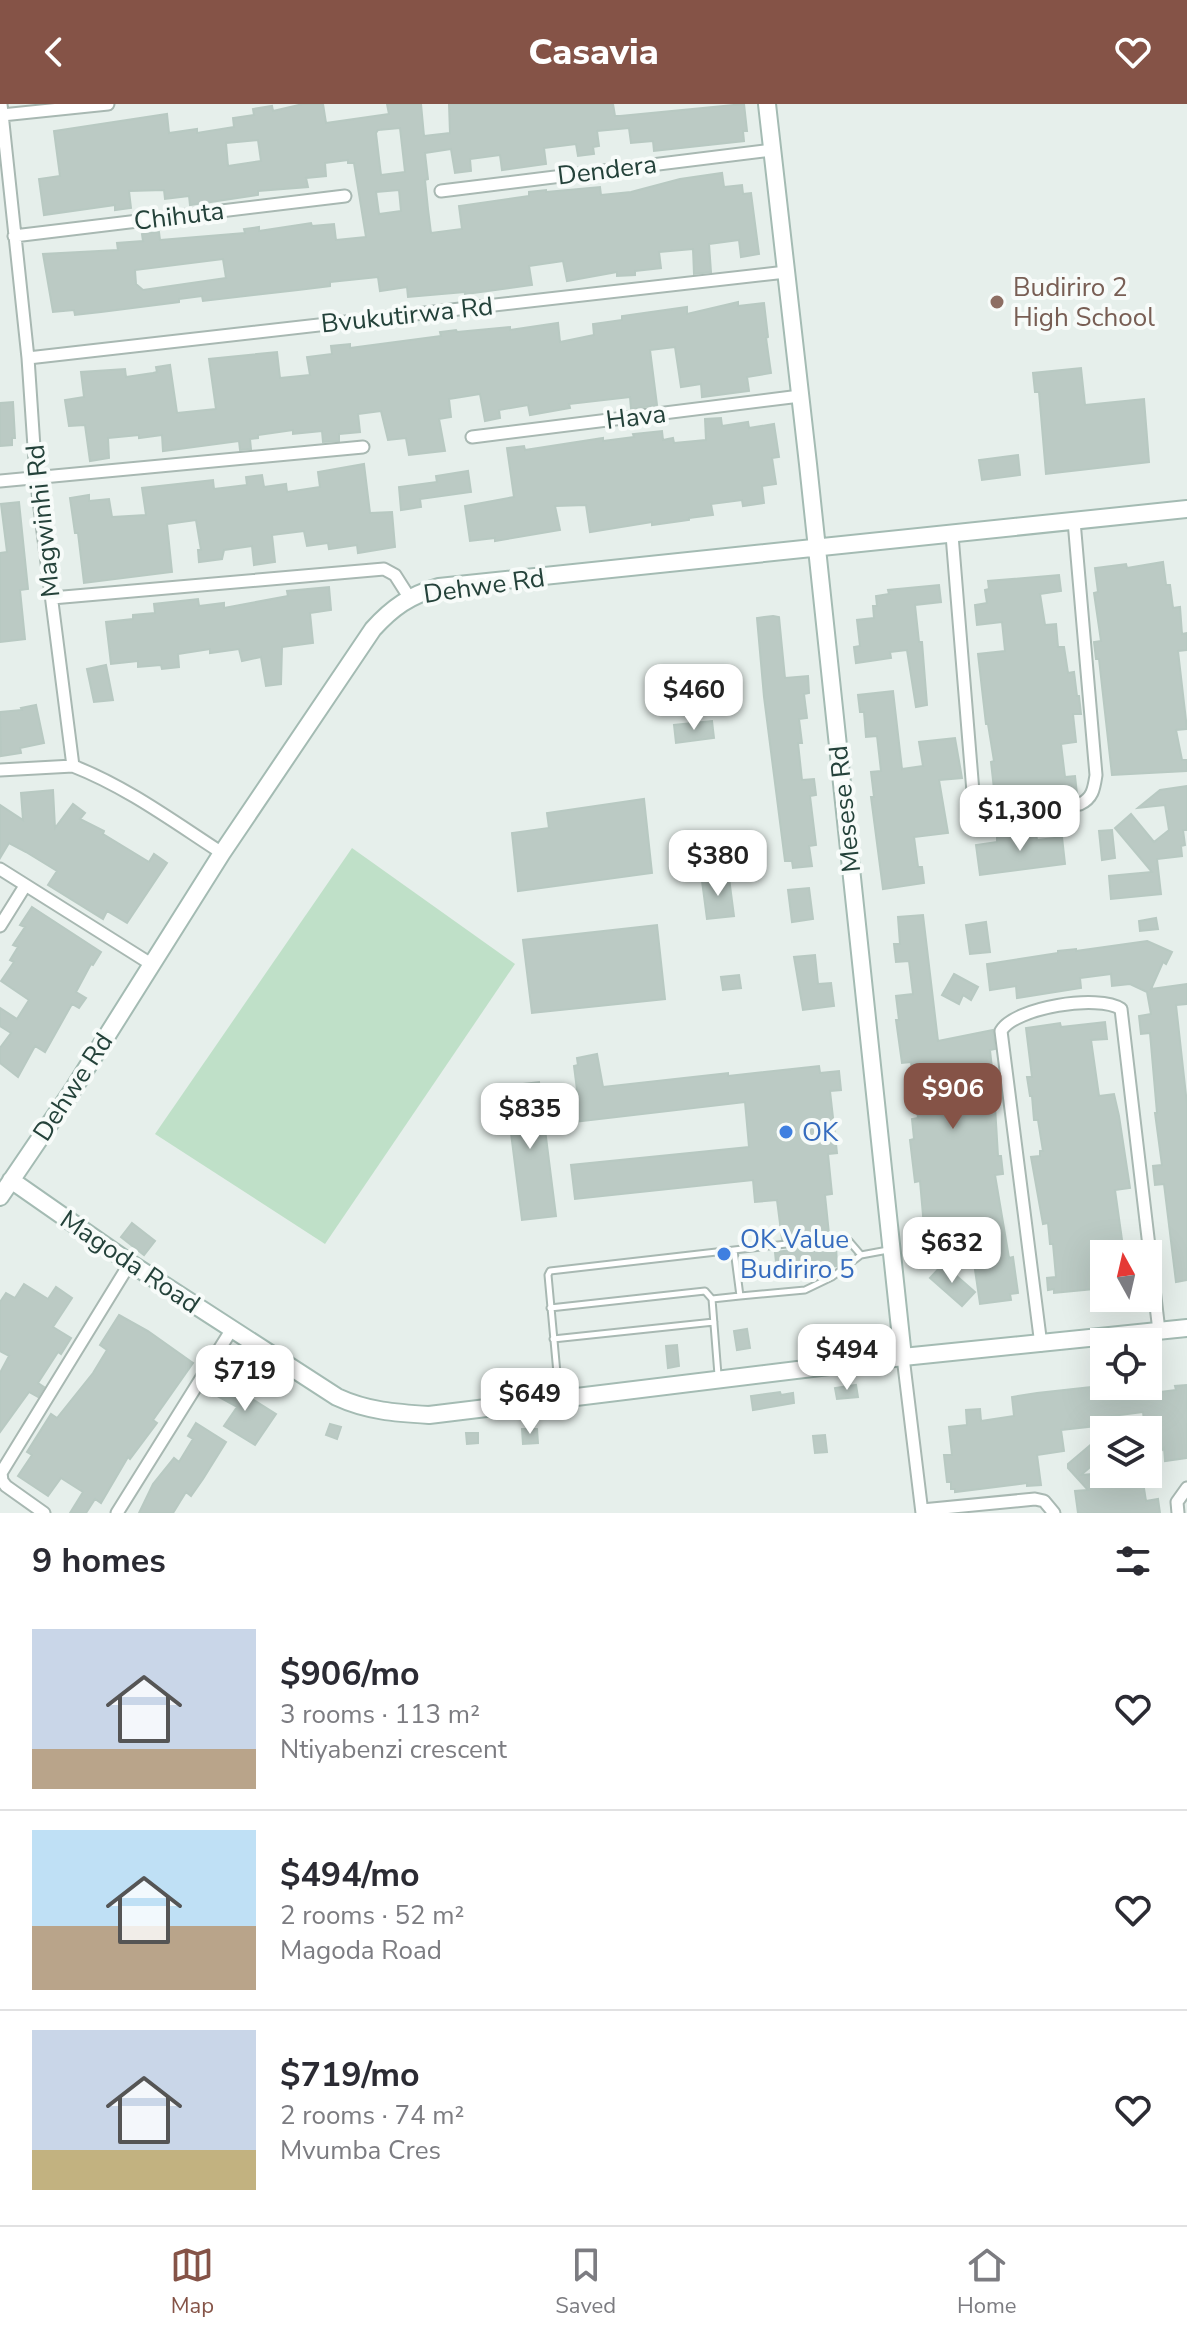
<!DOCTYPE html>
<meta charset="utf-8">
<style>
body{margin:0;font-family:"Nunito Sans",sans-serif;background:#f2f2f3;color:#2b2b33;height:100vh;display:flex;flex-direction:column;font-size:30px;white-space:nowrap}
*{box-sizing:border-box;margin:0}
p{font-size:26px;color:#7c7c81}
.icon{flex:none;width:44px;height:44px;fill:none;stroke:currentColor;stroke-width:2;stroke-linecap:round;stroke-linejoin:round}
.map{position:relative;height:1409px;overflow:hidden}
.details{display:flex;flex-direction:column;background:#fff;flex:1}
.details>*{flex:none}
.needle{width:52px;rotate:352deg}
.buttons{position:absolute;left:1090px;top:1136px;display:grid;gap:16px}
.buttons a{display:grid;place-items:center;width:72px;height:72px;border-radius:0px;background:#fff;box-shadow:0 8px 32px #0002;font-size:40px}
.price{position:absolute;translate:-50% -68px;padding:0 18px;border-radius:16px;background:#fff;color:#222;font-size:26px;line-height:52px;filter:drop-shadow(0 2px 4px #0008)}
.price::after{content:'';position:absolute;left:50%;top:48px;width:24px;height:18px;margin-left:-12px;background:inherit;clip-path:polygon(0 0,100% 0,50% 100%)}
.price.selected{background:#855347;color:#fff}
ul{padding:0;list-style:none}
li{display:flex;align-items:center;gap:24px;height:200px;padding:0 32px}
li+li{border-top:2px solid #e1e1e2}
li span{display:grid;place-items:center;flex:none;width:224px;height:160px;border-radius:0px;color:#555}
li>.icon{margin-inline-start:auto}
span .icon{width:96px;height:96px;fill:#fffc;stroke-width:1}
li b{font-size:34px}
h2{display:flex;justify-content:space-between;align-items:center;height:96px;padding:0 32px;font-size:34px}
header{display:flex;justify-content:space-between;align-items:center;height:104px;padding:0 32px;background:#855347;color:#fff;font-size:36px;font-weight:800}
.dock{display:flex;justify-content:space-around;align-items:center;height:112px;border-top:2px solid #e1e1e2;background:#fff;font-size:22px;color:#7c7c81}
.dock a{display:grid;justify-items:center;gap:4px}
.dock .selected{color:#855347}
.map>svg:first-child{display:block}
</style>
<header><svg class="icon" aria-label="back" viewBox="0 0 24 24"><path d="M15 5l-7 7 7 7"/></svg>Casavia<svg class="icon" aria-label="heart" viewBox="0 0 24 24"><path d="M12 20l-8-8c-3-5 5-10 8-4 3-6 11-1 8 4z"/></svg></header>
<div class="map">
<svg width="1187" height="1409" viewBox="0 0 1187 1409">
<rect width="100%" height="100%" fill="#e6efeb"/>
<path fill="#bfe0c8" d="M352,744L515,860L325,1140L155,1030Z"/>
<path fill="#bbcac4" stroke="#b8c9c2" stroke-width="2" fill-rule="evenodd" d="M303,0H323L326,19L389,10L387,0H421L424,32L450,29L449,0H613L615,12H620L744,0L747,27H743L744,37L654,47L653,37L631,39L629,24L597,27L599,42L593,43L594,50L578,52L576,40L544,44L546,60L502,66L500,51L470,55L471,67L455,69L451,45L425,49L428,75L425,76L428,105L431,129L462,125L459,102L529,92V88L546,86V88L600,83L601,91L631,88L680,75L722,69L724,83L742,81L743,90L751,89L759,150L741,153L739,136L709,140L711,168L694,170L693,145L659,148L661,164L635,167V171L617,172V168L567,177L563,157L529,162L532,181L465,190V188L408,193L407,183L380,187L378,173L330,178V182L298,186L203,197L202,192L179,195V198L101,208L75,211L74,206L53,208L43,150L118,146L117,139L143,137L142,130L159,128L160,136L245,129L244,125L259,123V127L311,119L312,122L334,120L336,136L366,133L354,59H348V56L325,59L326,72L306,74L308,83L258,87V91L190,101L189,92L165,95L164,86L129,87L131,104L115,106V101L44,111L39,75L60,72L54,27L167,10L169,29L197,25V29L234,23L233,14L254,11L253,5L272,2L273,7ZM400,24L405,68L381,71L376,29L378,26ZM258,36L261,57L228,62L226,39ZM399,86L401,107L379,110L376,88ZM223,155L226,174L143,186L136,180L135,166Z
M738,198V202L764,199L768,233L766,234L771,269L747,273L749,287L702,293L701,280L681,283L675,243L650,246L657,301L631,305L630,293L569,300L570,304L530,311L528,301L499,306L500,314L485,317L480,290L449,295L451,313L439,315L445,347L409,351L406,334L388,336L381,307L358,310L360,328L339,330V337L323,338L322,327L293,330V326L258,331V334L250,335L251,345L240,346L239,337L163,347L162,331L139,334V331L108,334L109,354L90,357L85,321L69,322L65,296L84,293L81,268L125,265L126,273L153,269L157,268L156,263L170,261L177,309L216,305L209,255L277,248L280,274L310,271L307,253L332,250L331,242L350,240V244L441,232L440,228L456,226L457,228L510,223V226L558,219L560,238L594,231L593,220L622,216V212L687,203V210Z
M1081,264L1085,301L1144,295L1149,358L1046,370L1039,288H1035L1033,269Z
M13,298L15,334H12V341L0,342V299Z
M721,314L722,322L748,318L749,324L774,320L779,353L772,354L776,380L762,382L764,399L743,402L742,396L711,400L713,411L689,414V416L652,421V418L590,428L586,401L555,402L560,426L495,437V434L470,437L465,402L514,393L507,344L524,342L525,346L603,334V337L634,333L633,330L662,327L663,336L673,334L674,339L706,336L705,315Z
M1018,351L1020,371L982,376L979,356Z
M364,360L370,409L392,408L395,443L358,449L357,441L329,445L328,439L307,442L304,427L272,431L275,458L254,461L252,442L224,446L222,455L199,458L198,446H201L196,416L167,420L172,468L84,479L78,429H75L70,394L89,391V397L109,395L112,413L146,411L142,384L213,376L214,385L247,381L246,373L262,371L264,383L286,380L287,388L320,383L318,368Z
M468,367L471,388L420,395L421,403L401,406L399,383L437,378L436,372Z
M19,398L28,485L20,486L25,535L0,538V449L7,448L1,400Z
M1163,458L1166,481H1170L1173,504L1180,503L1182,530L1187,529V546L1178,547L1187,625L1176,626L1182,656H1187V667L1112,671L1099,555H1096L1094,538L1101,537L1094,489L1098,488L1095,464L1126,460L1127,464Z
M1059,471L1061,487L1040,490L1045,521L1056,520L1058,543H1064L1068,569L1074,568L1077,592H1079L1081,610H1073L1076,638L1061,640L1065,673L1075,672L1077,690L1002,699L1001,693L995,694L991,658L994,657L988,620H986L978,550L1005,547L1002,518L977,521L975,501L987,499L985,486L989,485L988,477Z
M939,481L941,498L915,501L919,538H922L927,601L916,603L907,546L890,548L891,554L856,559L854,543L860,542L857,516L874,514L873,502H877L876,492L889,490L888,486Z
M329,483L331,506L310,509L313,539L282,543L281,580L266,582L261,553L242,557L239,545L210,549V545L178,550L179,563L162,565L161,561L138,563V557L111,560L106,518L133,515V511L155,509L154,500L198,495L199,502L224,499V504L288,492L287,487Z
M773,512L779,513L785,574L808,572L809,589L804,590L807,614L799,615L802,639H798L802,676L814,675L816,691L810,692L816,741L809,742L812,762L793,764L792,757H785L764,593L757,514Z
M106,561L113,596L94,598L87,565Z
M893,587L902,665L923,662L919,638L955,634L962,674L939,676L948,729L914,733L918,763H922L924,779L883,785L871,693H874L871,668L881,667L877,632L866,633L864,608H860L858,591Z
M36,601L44,639L20,644L21,649L1,652L0,608L22,606L21,604Z
M712,617L714,634L676,639L674,621Z
M1187,682V726H1183L1185,741L1181,742L1182,752L1157,755L1161,790L1111,795L1109,772L1152,768L1115,724L1131,710L1154,738L1169,726L1165,701L1138,704L1160,686Z
M53,686L55,724L73,700L85,709L80,715L104,727L103,730L149,758L154,750L167,759L127,819L107,807L103,815L48,781L57,767L26,748L9,739L0,754V701L23,716L21,689Z
M644,695L652,769L518,787L512,729L549,724L547,709Z
M1035,724L1037,736L1062,733L1065,760L980,771L976,741L997,738V732L1020,729V726Z
M1112,726L1115,754L1102,756L1099,727Z
M729,774L734,812L707,815L702,777Z
M809,784L813,815L792,818L788,786Z
M32,803L101,848L93,861L91,860L76,888L86,894L79,904L72,900L45,948L35,942L18,973L0,959V944L11,929L0,922V904L17,915L29,896L1,877L14,858L10,856L18,843L13,841L25,823L20,821Z
M923,811L938,937L993,926L995,945L990,946L993,973L979,974L983,1003L995,1002L998,1052H1001L1003,1070L995,1071L1009,1154L1013,1153L1018,1189L1010,1190L1011,1196L980,1200L973,1152L927,1157L920,1077L915,1078L910,1036L914,1035L912,1015L918,1014L911,958L902,959L896,916H899L896,892L913,890L909,857L896,858L894,840H900L898,813Z
M1156,814L1158,825L1140,827L1139,817Z
M986,818L990,848L970,850L966,821Z
M657,821L665,895L532,909L523,836Z
M1147,837L1172,848L1166,860L1163,858L1151,885L1187,880V900L1176,901L1187,1000V1176L1176,1178L1164,1080L1155,1081L1153,1062L1162,1061L1155,1009H1157L1150,929L1141,930L1139,912L1151,910L1147,888L1130,880L1112,882L1111,870L1080,874L1081,884L1017,894L1016,882L990,886L987,860L1058,849V847L1076,845V847Z
M815,851L818,880L831,879L834,902L803,906L794,853Z
M954,870L978,883L971,896L963,891L959,900L942,891Z
M739,871L741,884L723,886L721,873Z
M1105,918L1107,935L1091,936L1099,992L1114,990L1119,1012L1130,1084L1115,1086L1124,1150H1104V1184L1054,1189V1185L1048,1186L1047,1174L1056,1173L1053,1140H1050L1048,1119L1043,1120L1031,1053L1040,1052V1047H1043L1038,1016H1034L1032,992H1030L1027,973H1032L1026,924L1060,919L1061,923Z
M597,950L603,983L728,969V972L819,962L820,969L839,967L841,986L830,987L837,1049L828,1050L832,1090L825,1091L829,1130L782,1135L777,1096L755,1098L753,1076L575,1095L571,1061L749,1043L745,998L566,1019L563,988L577,986L574,962L578,961L577,954Z
M539,978L556,1112L522,1116L505,982Z
M132,1119L155,1137L144,1151L121,1133Z
M830,1141H836L837,1162L777,1169L775,1148Z
M943,1160L975,1188L962,1202L930,1174Z
M24,1180L48,1195L56,1183L72,1194L53,1223L71,1234L61,1250L58,1248L38,1279L44,1283L38,1293L29,1288L0,1328V1269L9,1252L0,1247V1198L6,1189L15,1194Z
M119,1211L148,1227L193,1259L153,1316L157,1319L130,1355L128,1353L101,1399L95,1395L86,1409H70L83,1388L61,1374L48,1392L18,1372L32,1351L27,1348L51,1310L57,1314L93,1269L107,1246L100,1241Z
M747,1225L750,1244L737,1246L734,1227Z
M677,1241L679,1262L668,1264L666,1242Z
M220,1275L276,1310L255,1341L224,1322L237,1303L212,1289Z
M856,1281L858,1293L837,1295L835,1284Z
M1187,1281V1354L1165,1357L1164,1344L1148,1360V1317H1144L1143,1308L1104,1313L1105,1321L1061,1326L1064,1347L1037,1351L1041,1381L1027,1382V1379L955,1388V1385H951V1378H947L944,1351H952L949,1323L967,1321L966,1306L980,1305L981,1317L1014,1312L1012,1293L1037,1289L1100,1282L1101,1284L1127,1282L1128,1292L1176,1286L1175,1282Z
M780,1288L781,1291L793,1289L794,1299L753,1306L751,1292Z
M196,1319L226,1338L203,1375L191,1392L186,1388L173,1409H139L153,1380L174,1354L179,1358L193,1335L188,1332Z
M330,1320L341,1323L337,1335L326,1331Z
M522,1325H537L538,1339L523,1340Z
M466,1329H478V1339L467,1340Z
M825,1331L827,1348L815,1349L813,1332Z
M1094,1338L1104,1351L1081,1371L1104,1369L1128,1370V1374L1142,1372L1146,1397L1158,1395L1160,1409H1078L1075,1387L1088,1386L1068,1364V1360Z"/>
<g fill="none" stroke-linecap="round" stroke-linejoin="round">
<g stroke="#a8b8b2" stroke-width="9">
<path id="lane" d="M734,1146L840,1134L849,1137L861,1151
M740,1192L805,1186L832,1173L861,1151L888,1146
M550,1204L705,1187L712,1195L718,1271
M553,1235L714,1218
M559,1291L548,1171L550,1167L734,1146L740,1192L712,1195"/>
</g>
<g stroke="#a8b8b2" stroke-width="15">
<path id="street" d="M1,0L28,254L36,373L73,662C127,683 174,718 222,749
M2,11L108,0
M441,87L772,46
M14,132L345,92
M28,254L786,168
M472,333L800,292
M0,377L363,343
M952,431L973,688L977,701L994,709L1080,700C1093,694 1094,684 1096,671L1074,417
M52,494L384,465L395,471L409,493
M0,666L73,662
M0,765L151,860
M0,822L25,782
M1041,1241L1001,927C1015,903 1099,890 1121,905L1159,1227
M903,1253L922,1409
M922,1406L1035,1395L1044,1397L1054,1409
M44,1409L6,1382L2,1377L1,1369L130,1159
M117,1409L232,1225
M1178,1409L1177,1398L1187,1384"/>
</g>
<g stroke="#a4bbb3" stroke-width="20">
<path id="secondary" d="M767,0L808,360L903,1253
M11,1076L130,1159L337,1293C367,1307 396,1309 429,1311L903,1253L1187,1224
M0,1093L74,984L222,749L373,525C392,504 410,491 439,483L1187,405"/>
</g>
<use href="#lane" stroke="#fff" stroke-width="5"/>
<use href="#street" stroke="#fff" stroke-width="11"/>
<use href="#secondary" stroke="#fff" stroke-width="16"/>
</g>
<circle fill="#8d6e63" stroke="#f7fbf9" stroke-width="3" cx="997" cy="198" r="8"/>
<g fill="#3f7fe0" stroke="#f7fbf9" stroke-width="3">
<circle cx="786" cy="1028" r="8"/>
<circle cx="724" cy="1150" r="8"/>
</g>
<g text-anchor="middle" dominant-baseline="central" stroke-width="8" stroke-linejoin="round" paint-order="stroke">
<g font-size="26" fill="#24423a" stroke="#f7fbf9">
<text transform="translate(607 66) rotate(-7)">Dendera</text>
<text transform="translate(179 112) rotate(-7)">Chihuta</text>
<text transform="translate(407 211) rotate(-6)">Bvukutirwa Rd</text>
<text transform="translate(636 313) rotate(-7)">Hava</text>
<text transform="translate(43 417) rotate(-96)">Magwinhi Rd</text>
<text transform="translate(484 482) rotate(-8)">Dehwe Rd</text>
<text transform="translate(845 705) rotate(-96)">Mesese Rd</text>
<text transform="translate(73 983) rotate(-57)">Dehwe Rd</text>
<text transform="translate(130 1158) rotate(34)">Magoda Road</text>
</g>
<g font-size="26" fill="#785e54" stroke="#f7fbf9" text-anchor="start">
<text x="1013" y="183">Budiriro 2<tspan x="1013" dy="30">High School</tspan></text>
</g>
<g font-size="26" fill="#366cbe" stroke="#f7fbf9" text-anchor="start">
<text x="802" y="1028">OK</text>
<text x="740" y="1135">OK Value<tspan x="740" dy="30">Budiriro 5</tspan></text>
</g>
</g>
</svg>
<div class="buttons">
<a><svg class="needle" viewBox="-14 -14 28 28"><path d="M0-13l5 13h-10z" fill="#e53935"/><path d="M0 13l5-13h-10z" fill="#7c7c81"/></svg></a>
<a><svg class="icon" aria-label="locate" viewBox="0 0 24 24"><circle cx="12" cy="12" r="6"/><path d="M12 2v4M12 18v4M2 12h4M18 12h4"/></svg></a>
<a><svg class="icon" aria-label="layers" viewBox="0 0 24 24"><path d="M12 4l9 5-9 5-9-5zM3 14l9 5 9-5"/></svg></a>
</div>
<b class="price" style="left:694px;top:628px">$460</b>
<b class="price" style="left:1020px;top:749px">$1,300</b>
<b class="price" style="left:718px;top:794px">$380</b>
<b class="price selected" style="left:953px;top:1027px">$906</b>
<b class="price" style="left:530px;top:1047px">$835</b>
<b class="price" style="left:952px;top:1181px">$632</b>
<b class="price" style="left:847px;top:1288px">$494</b>
<b class="price" style="left:245px;top:1309px">$719</b>
<b class="price" style="left:530px;top:1332px">$649</b>
</div>
<section class="details">
<h2>9 homes<svg class="icon" aria-label="filters" viewBox="0 0 24 24"><path d="M4 7h16M4 17h16"/><circle cx="9" cy="7" r="2"/><circle cx="15" cy="17" r="2"/></svg></h2>
<ul>
<li><span style="background:linear-gradient(#c9d6e8 75%,#b9a48a 0)"><svg class="icon" aria-label="home" viewBox="0 0 24 24"><path d="M3 11l9-7 9 7M6 9v11h12V9"/></svg></span><div><b>$906/mo</b><p>3 rooms · 113 m²</p><p>Ntiyabenzi crescent</p></div><svg class="icon" aria-label="heart" viewBox="0 0 24 24"><path d="M12 20l-8-8c-3-5 5-10 8-4 3-6 11-1 8 4z"/></svg></li>
<li><span style="background:linear-gradient(#bfe0f5 60%,#b9a48a 0)"><svg class="icon" aria-label="home" viewBox="0 0 24 24"><path d="M3 11l9-7 9 7M6 9v11h12V9"/></svg></span><div><b>$494/mo</b><p>2 rooms · 52 m²</p><p>Magoda Road</p></div><svg class="icon" aria-label="heart" viewBox="0 0 24 24"><path d="M12 20l-8-8c-3-5 5-10 8-4 3-6 11-1 8 4z"/></svg></li>
<li><span style="background:linear-gradient(#c9d6e8 75%,#c2b280 0)"><svg class="icon" aria-label="home" viewBox="0 0 24 24"><path d="M3 11l9-7 9 7M6 9v11h12V9"/></svg></span><div><b>$719/mo</b><p>2 rooms · 74 m²</p><p>Mvumba Cres</p></div><svg class="icon" aria-label="heart" viewBox="0 0 24 24"><path d="M12 20l-8-8c-3-5 5-10 8-4 3-6 11-1 8 4z"/></svg></li>
</ul>
</section>
<nav class="dock">
<a class="selected"><svg class="icon" aria-label="map" viewBox="0 0 24 24"><path d="M3 6l6-2 6 2 6-2v14l-6 2-6-2-6 2zM9 4v14M15 6v14"/></svg>Map</a>
<a><svg class="icon" aria-label="saved" viewBox="0 0 24 24"><path d="M7 4h10v16l-5-4-5 4z"/></svg>Saved</a>
<a><svg class="icon" aria-label="home" viewBox="0 0 24 24"><path d="M3 11l9-7 9 7M6 9v11h12V9"/></svg>Home</a>
</nav>
